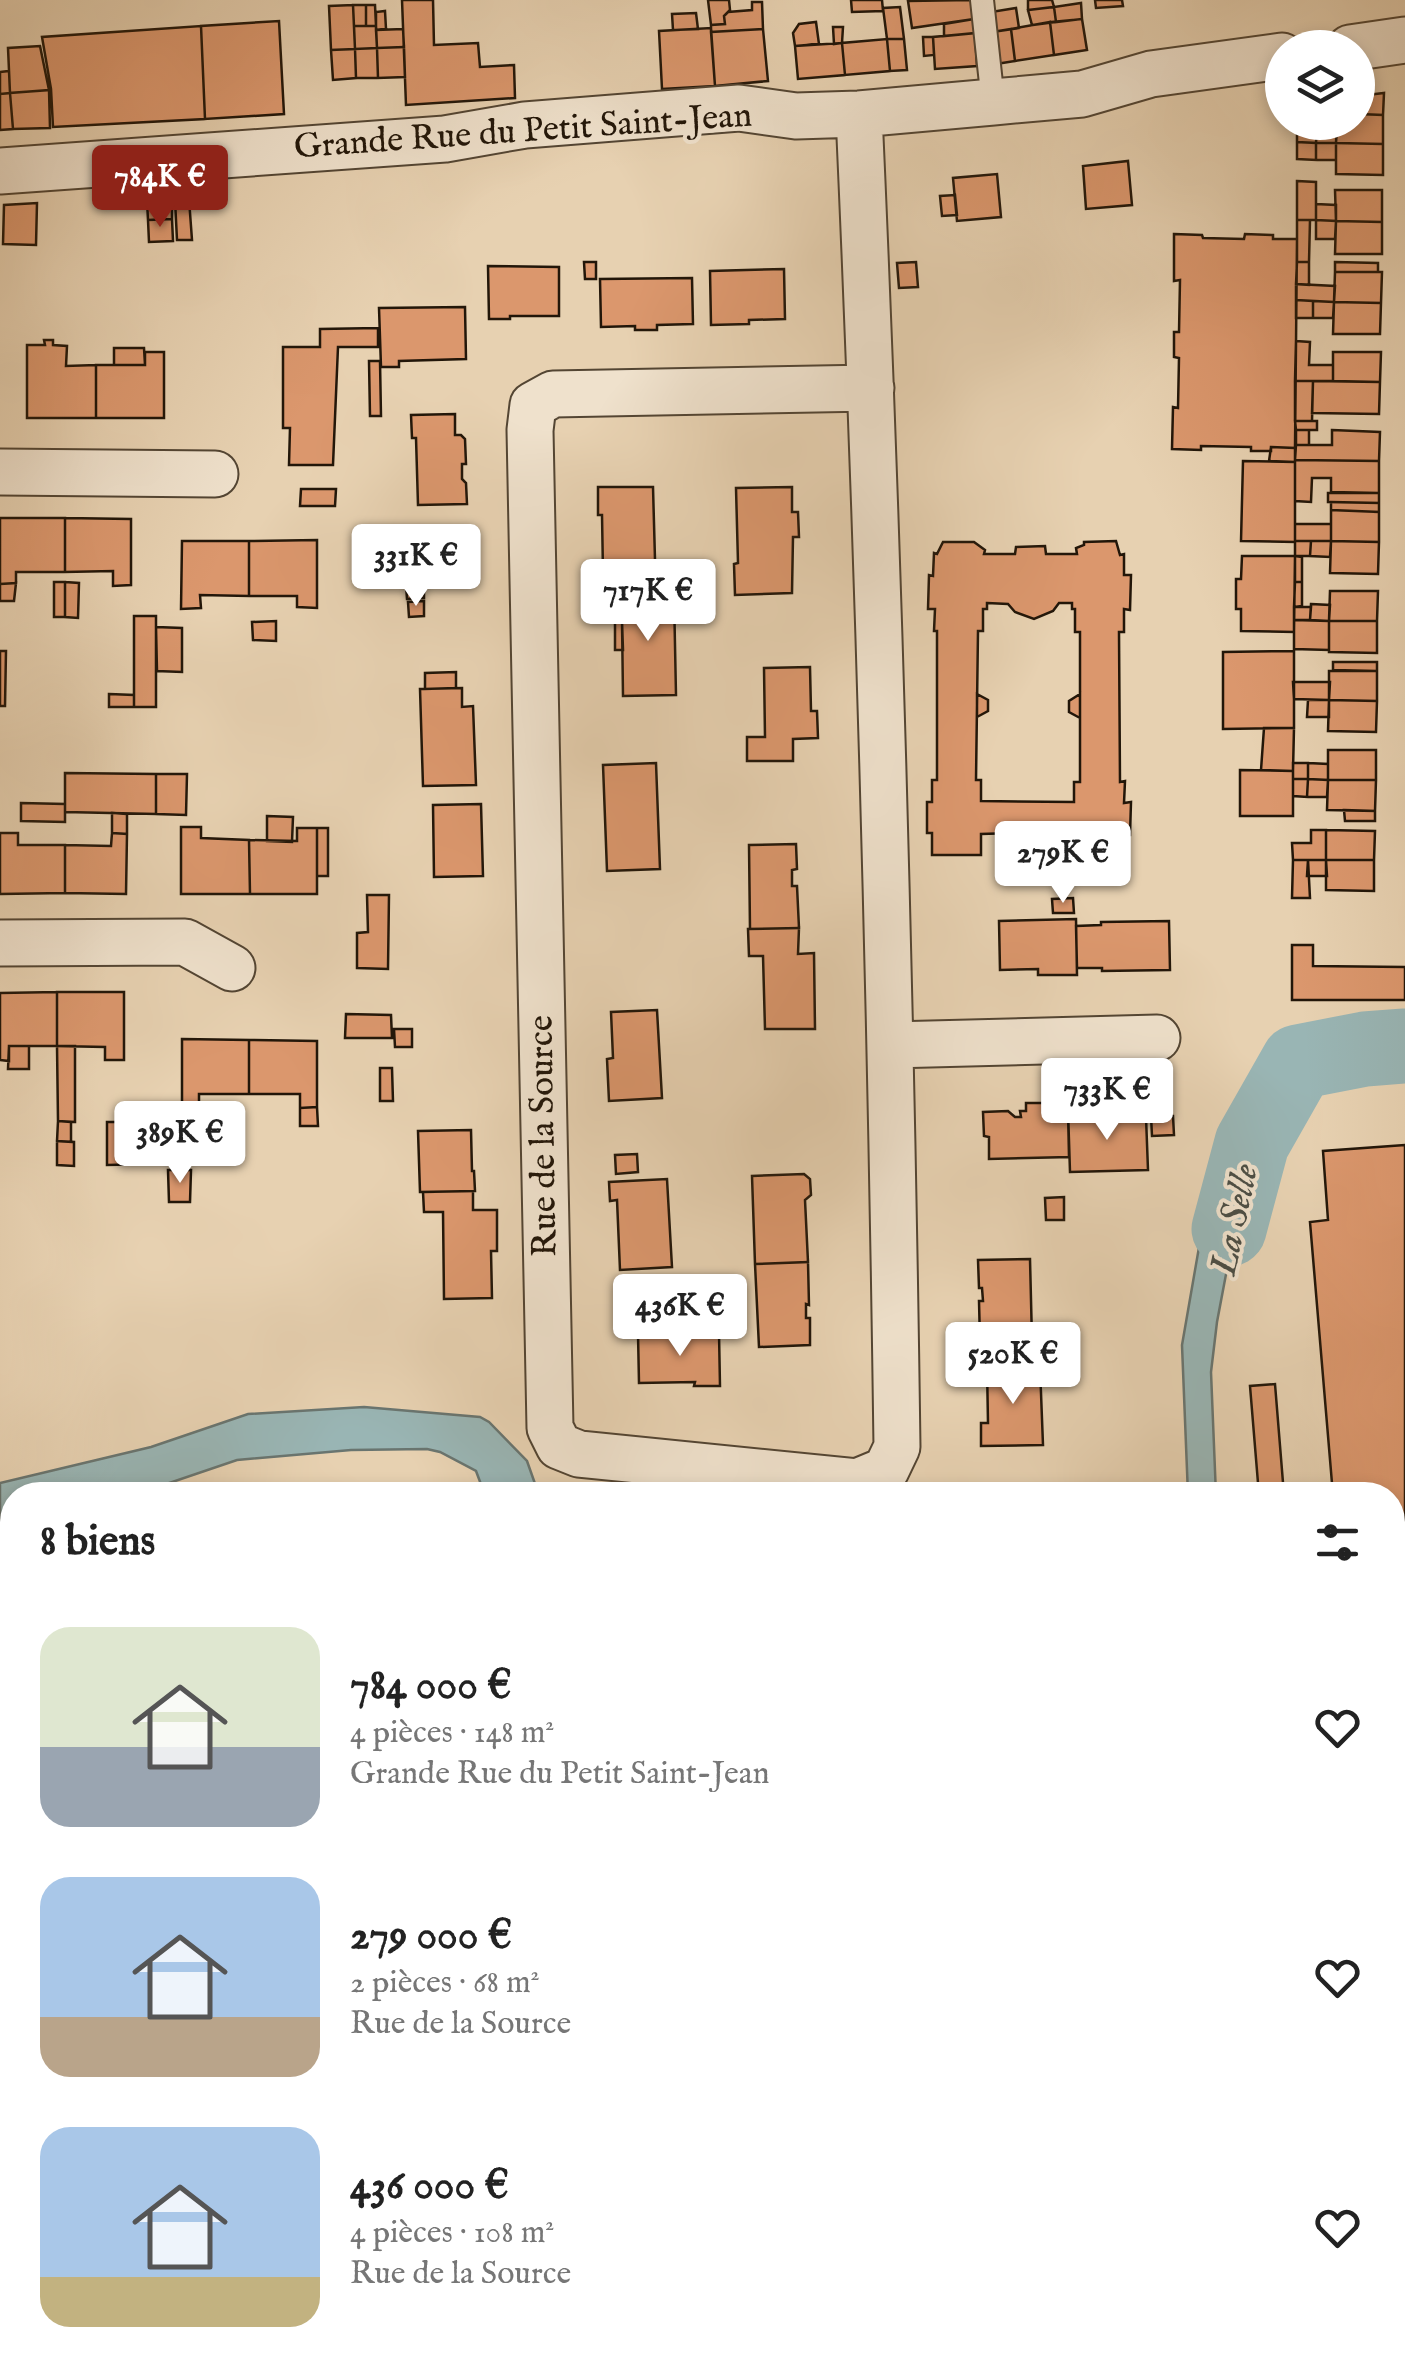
<!DOCTYPE html>
<html lang="fr">
<meta charset="utf-8">
<style>
body{margin:0;font-family:"IM FELL English",serif;background:#f6f6f6;color:#222;height:100vh;display:flex;flex-direction:column;font-size:38px;white-space:nowrap}
*{box-sizing:border-box;margin:0}
p{font-size:32px;color:#767676}
.icon{flex:none;width:55px;height:55px;fill:none;stroke:currentColor;stroke-width:2;stroke-linecap:round;stroke-linejoin:round}
.map{position:relative;flex:1;overflow:hidden}
.side{position:absolute;left:0px;top:1482px;width:1405px;height:892px;display:flex;flex-direction:column;background:#fff;border-radius:40px 40px 0 0;box-shadow:0 5px 15px #0003}
.side>*{flex:none}
.tools{position:absolute;left:1265px;top:30px;display:grid;gap:20px}
.tools a{display:grid;place-items:center;width:110px;height:110px;border-radius:50%;background:#fff;box-shadow:0 5px 15px #0003;font-size:50px}
.price{position:absolute;translate:-50% -85px;padding:0 22px;border-radius:10px;background:#fff;color:#222;font-size:32px;line-height:65px;filter:drop-shadow(0 2px 5px #0008)}
.price::after{content:'';position:absolute;left:50%;top:60px;width:30px;height:22px;margin-left:-15px;background:inherit;clip-path:polygon(0 0,100% 0,50% 100%)}
.price.active{background:#8f2418;color:#fff}
ul{padding:0;list-style:none}
li{display:flex;align-items:center;gap:30px;height:250px;padding:0 40px}
li span{display:grid;place-items:center;flex:none;width:280px;height:200px;border-radius:30px;color:#555}
li>.icon{margin-inline-start:auto}
span .icon{width:120px;height:120px;fill:#fffc;stroke-width:1}
li b{font-size:42px}
h2{display:flex;justify-content:space-between;align-items:center;height:120px;padding:0 40px;font-size:42px}
.map>svg:first-child{display:block}
</style>
<div class="map">
<svg width="1405" height="2374" viewBox="0 0 1405 2374">
<rect width="100%" height="100%" fill="#e7d1b1"/>
<filter id="stains"><feTurbulence type="fractalNoise" baseFrequency=".002" numOctaves="4"/><feColorMatrix values="0 0 0 0 .2 0 0 0 0 .09 0 0 0 0 .02 0 0 0 .5 -.17"/></filter>
<radialGradient id="worn" r=".72"><stop offset=".6" stop-color="#630" stop-opacity="0"/><stop offset="1" stop-color="#630" stop-opacity=".3"/></radialGradient>
<path fill="#99b5b4" stroke="#697570" stroke-width="2.5" d="M1405,1025V1063L1339,1069L1311,1074L1296,1081L1272,1103L1260,1126L1237,1216L1217,1322L1211,1372L1216,1495H1188L1182,1345L1206,1207L1241,1105L1270,1050L1291,1041Z
M364,1407L480,1417L489,1422L527,1461L539,1495H485L476,1471L440,1452L427,1449L351,1450L237,1460L134,1495H12V1546H0V1483L151,1447L248,1414Z
M12,1917V2157L0,2155V1920Z
M0,2194L12,2196V2362L129,2363L152,2374H0V2222L9,2216L0,2214Z
M157,2362H1126L1135,2374H153Z"/>
<g fill="none" stroke-linecap="round" stroke-linejoin="round">
<path stroke="#99b5b4" stroke-width="75" d="M1229,1229L1252,1143L1298,1062L1365,1049L1405,1046"/>
</g>
<path fill="#db976d" stroke="#221609" stroke-width="2.5" fill-rule="evenodd" d="M402,0H433L434,45L478,43L480,67L514,65L515,98L406,105Z
M708,0H729L730,10L724,16L725,24L711,25Z
M851,0H882L883,11L852,12Z
M972,0L974,19L912,28L908,1Z
M1028,0H1052L1054,7L1028,10Z
M1095,0H1122L1123,6L1096,8Z
M752,2H762L763,29L711,32V25L725,24L724,16L728,12L752,10Z
M1081,3L1082,19L1056,22L1054,7Z
M353,5H366V26H354Z
M353,5L355,49L331,50L329,6Z
M366,5H375L376,26H366Z
M900,7L904,39H887L883,8Z
M1054,7L1056,22L1032,25L1028,10Z
M1016,8L1019,28L992,32L991,12Z
M385,11L386,29L376,30V12Z
M696,13L698,29L673,30L672,14Z
M974,19L975,33L944,36V24Z
M1082,19L1087,50L1054,55L1050,22Z
M279,21L284,114L205,119L201,26Z
M816,22L819,44L795,46L793,33L799,24Z
M1050,22L1054,55L1015,61L1011,29Z
M201,26L205,119L53,127L51,89L42,37Z
M354,26H376L377,48L355,49Z
M833,27H843L842,43L834,44Z
M711,28L715,86L662,89L659,31Z
M403,29L404,47L377,48L376,30Z
M763,29L768,81L715,86L711,32Z
M1011,29L1015,61L996,64L992,32Z
M975,33L977,66L935,69L933,37Z
M923,37H933L934,55L924,56Z
M887,39H904L907,70L890,71Z
M887,39L890,71L845,75L842,43Z
M842,43L845,75L798,79L795,46Z
M40,46L49,90L10,93L8,48Z
M404,47L405,77L378,78L377,48Z
M377,48L378,78H356L355,49Z
M355,49L356,78L333,80L331,50Z
M9,71L10,93L0,94V72Z
M49,90L50,128L13,129L10,93Z
M10,93L13,129L0,130V94Z
M1384,93L1383,115L1358,114V96Z
M1358,114L1383,115V144L1336,143L1337,122H1358Z
M1297,127H1317L1316,143L1297,142Z
M1317,127L1337,128L1336,143H1316Z
M1297,142L1316,143V160L1297,159Z
M1316,143H1336V160H1316Z
M1336,143L1383,144V175L1336,174Z
M1128,161L1132,205L1086,209L1083,166Z
M997,174L1001,217L957,221L953,178Z
M1297,181L1316,182V220H1297Z
M1335,190H1382V222L1336,221Z
M955,195L957,215L942,216L940,196Z
M189,199L192,240H177L175,200Z
M172,200V219L148,220L147,201Z
M37,203L36,245L3,244L4,205Z
M1316,204L1336,205V221L1316,220Z
M172,219L173,241L149,242L148,220Z
M1297,220H1310L1309,262H1297Z
M1316,220L1336,221L1335,239H1316Z
M1336,221L1382,222V254H1335Z
M1174,234L1202,235L1203,238L1244,239L1245,234L1273,235V239H1297L1295,448L1271,447V451H1251V447L1201,446V450L1172,449L1173,407L1178,408L1179,358L1174,357V332H1179L1180,280L1174,281Z
M584,262H596V279H585Z
M916,262L918,287L899,288L897,263Z
M1297,262H1309V285L1296,284Z
M1335,262L1378,263V272H1335Z
M488,266L559,267V316H510V319H489Z
M784,269L785,319L749,320V324L711,325L710,271Z
M1335,272H1382L1381,303L1334,302Z
M692,278L693,324L657,325V330H635V326L601,327L600,279Z
M1296,284L1335,286L1334,302L1296,300Z
M1296,300L1313,301V318H1296Z
M1313,301L1334,302L1333,318H1313Z
M1334,302L1381,303L1380,334H1333Z
M465,307L466,359L399,361V367H381L379,308Z
M378,328V347H338L333,465H289L290,428H283V347H320V329Z
M44,340H53V345L67,346L66,366L96,365V418H27V345H45Z
M1296,341L1310,342L1309,365H1333V381H1295Z
M114,348H144L145,365H114Z
M145,352H164V418H96V365H145Z
M1333,352H1381L1380,382L1333,381Z
M369,361H380L381,416H370Z
M1295,381H1313L1312,421H1295Z
M1313,381L1380,382L1379,414L1312,413Z
M455,414V435H461L465,439L466,464H462V479L466,483L467,504L418,505L416,438H412L411,415Z
M1295,421H1317V430H1296Z
M1296,430H1309V445H1296Z
M1332,430L1380,432L1379,461L1295,460L1296,445H1332Z
M1271,447L1295,448V462L1269,461Z
M1295,460L1379,461V493L1331,492V478H1312L1311,502L1295,501Z
M1243,461L1295,462V542L1241,541Z
M598,487H653L656,596L619,597L618,579L610,578L603,572L602,515H598Z
M792,487V512H798L799,537H793L792,593L735,595L734,564L738,563L736,488Z
M301,489H336L335,506H300Z
M1328,493H1379V503L1328,502Z
M1331,502L1379,503V512L1331,510Z
M1331,510L1379,512V542L1331,541Z
M0,518H65V572H16V583L0,584Z
M65,518L131,519V585L113,586V571L65,572Z
M1295,524H1331V541H1295Z
M317,540V608L297,607V596H249V541Z
M182,541H249V596L200,595L201,608L181,609Z
M1116,541L1120,555L1124,554V575H1131L1130,610L1124,609V632H1119L1120,782L1125,781L1124,803L1131,802L1130,835H1125L1124,856L1074,855V834H1045V839H1014V833L981,834V855H932V833H927V802H932V780H937V631H934L935,609H928L929,575L933,576L934,553L937,554L943,542H974L985,550L984,554H1015L1016,547L1045,546L1046,554H1077L1076,548L1084,545V542ZM987,603L1008,604L1015,612L1034,619L1053,611L1059,603H1072V609H1075V632H1080V782H1074V802L981,801V780H976L978,631H983V609H987Z
M1295,541H1311L1310,556H1295Z
M1311,541H1331L1330,557L1310,556Z
M1331,541L1379,542L1378,574L1330,573Z
M1242,556H1295L1294,632L1241,631V609H1236V579H1241Z
M1295,556L1302,557V582H1295Z
M54,582H65V617H54Z
M65,582L79,583L78,618L65,617Z
M1295,582H1302V606L1294,607Z
M16,583L14,601H0V584Z
M406,585H424V598L407,599Z
M1330,591H1378L1377,621H1329Z
M674,595L676,695L623,696L622,621L615,620V596Z
M424,601V616L409,617L408,602Z
M1311,604L1330,605L1329,621L1310,620Z
M1294,607H1311L1310,620H1294Z
M134,616H156V707H134Z
M615,620L622,621L623,650H615Z
M1294,620L1329,621V650L1294,649Z
M276,621V641L253,640L252,622Z
M1329,621H1377V653L1329,652Z
M156,627L182,628V672L157,671Z
M0,651H6L5,706H0Z
M1294,651V728L1223,729V652Z
M1333,662H1377V671L1333,670Z
M810,667L811,711H817L818,738L793,739V761H747V737H765L764,668Z
M1329,671H1377V701L1329,700Z
M456,672V688L425,689V673Z
M1293,682H1330L1329,700L1294,699Z
M462,688V707L473,706L476,785L423,786L420,689Z
M109,694L134,695V707H109Z
M977,694L988,700V711L977,717Z
M1080,694V718L1069,712V701Z
M1308,700H1329V717H1307Z
M1329,700L1377,701L1376,732L1328,731Z
M1264,728H1294L1293,771L1261,770Z
M1328,750H1376V780H1328Z
M656,763L660,869L607,871L603,765Z
M1293,763H1308V779H1293Z
M1308,763L1328,764V780L1308,779Z
M1240,770L1293,771V816H1240Z
M65,773L156,774V814L65,812Z
M156,774H187L186,815L156,814Z
M1293,779H1308L1307,797L1293,796Z
M1308,779L1328,780L1327,797H1307Z
M1328,780H1376L1375,811L1327,810Z
M21,803L65,804V822L21,821Z
M481,804L483,876L434,877L433,805Z
M1344,810L1375,811V821H1345Z
M112,813L127,814V834L112,833Z
M267,816L293,817L292,842L267,841Z
M181,827H201V838L249,840L250,894H181Z
M297,828H317V894H250L249,840L297,841Z
M317,828H328V876H317Z
M1311,830H1326V860H1293L1292,843H1311Z
M1326,830L1375,831L1374,860H1326Z
M0,833H18V845H65V893L0,894Z
M112,833L127,834L126,894L65,893V845L111,846Z
M796,844L797,869L792,870V886H797L799,928L750,929L749,845Z
M1293,860H1308L1310,898H1292Z
M1308,860H1326L1327,876H1307Z
M1326,860H1374V891L1326,890Z
M367,895H389L388,969L357,968V933L368,932Z
M1073,898L1074,913H1053L1052,899Z
M1076,919L1077,975H1038V969L1000,970L999,921Z
M1169,921L1170,970L1102,971V968H1077L1076,926L1101,925V922Z
M799,928L798,954L814,953L815,1029H765L763,956H749L748,929Z
M1292,945H1313V966L1405,967V1000H1292Z
M57,992H124V1060H105V1047L57,1046Z
M57,992V1046H9V1061L0,1060V993Z
M657,1010L662,1098L609,1101L607,1059L613,1058L611,1012Z
M346,1014L391,1015L392,1038H345Z
M394,1029H412V1047H395Z
M182,1039L249,1040V1094H199V1107H182Z
M249,1040L317,1041V1107L300,1108V1094H249Z
M9,1046H29V1069H8Z
M57,1046H75V1122L58,1121Z
M380,1068H392L393,1101H380Z
M1026,1103H1050L1051,1110H1068L1069,1157L989,1159V1137L984,1136L983,1112L1008,1111L1015,1117H1021L1020,1111H1026Z
M317,1107L318,1126H300V1108Z
M1092,1109L1093,1118L1146,1117L1148,1170L1070,1172L1068,1110Z
M1151,1116H1173L1174,1135L1152,1136Z
M58,1121L71,1122V1142L57,1141Z
M107,1122H150V1164L107,1165Z
M471,1130L472,1171H474L475,1191L420,1192L418,1131Z
M57,1141L74,1142V1166L57,1165Z
M1405,1145V1629L1392,1630V1495H1333L1310,1222L1328,1220L1323,1151Z
M637,1154L638,1172L616,1174L615,1155Z
M168,1170H191L190,1202H169Z
M804,1174L810,1179L811,1195L805,1200L808,1262L755,1264L752,1176Z
M667,1179L672,1267L620,1270L617,1200L610,1201L609,1182Z
M473,1191V1210H497V1251H491L492,1298L444,1299L443,1212H424L423,1192Z
M1064,1197V1220H1046L1045,1198Z
M1030,1259L1032,1340L980,1341L979,1301H983L982,1288H979L978,1260Z
M808,1262L809,1305L806,1304V1318H810V1345L759,1347L755,1264Z
M719,1333L720,1386H694L695,1382L639,1383L638,1334Z
M987,1367H1040L1043,1445L981,1446V1423H988Z
M1275,1384L1284,1495H1259L1250,1386Z"/>
<g fill="none" stroke-linecap="round" stroke-linejoin="round">
<g stroke="#534533" stroke-width="26">
<path id="lane" d="M982,0L993,102"/>
</g>
<g stroke="#534533" stroke-width="49">
<path id="street" d="M1350,48L1405,40
M859,114C879,558 891,1002 897,1447L886,1470L857,1482L579,1454L559,1446L550,1428L530,430L533,405L553,394L871,388
M0,171L445,139L525,125L739,108L796,116L859,114L993,102L1082,94L1151,74L1282,56
M0,472L215,474
M0,943L185,942L232,968
M891,1045L1157,1038"/>
</g>
<use href="#lane" stroke="#efe1cc" stroke-width="22"/>
<use href="#street" stroke="#efe1cc" stroke-width="45"/>
</g>
<g text-anchor="middle" dominant-baseline="central" stroke-width="8" stroke-linejoin="round" paint-order="stroke">
<g font-size="35" fill="#221609" stroke="#efe1cc">
<text transform="translate(523 132) rotate(-4)">Grande Rue du Petit Saint-Jean</text>
<text transform="translate(544 1136) rotate(-91)">Rue de la Source</text>
</g>
<g font-size="38" font-style="italic" fill="#4c4e45" stroke="#efe1cc">
<text transform="translate(1236 1220) rotate(-78)">La Selle</text>
</g>
</g>
<rect width="100%" height="100%" filter="url(#stains)"/>
<rect width="100%" height="100%" fill="url(#worn)"/>
</svg>
<div class="tools">
<a><svg class="icon" aria-label="layers" viewBox="0 0 24 24"><path d="M12 4l9 5-9 5-9-5zM3 14l9 5 9-5"/></svg></a>
</div>
<b class="price active" style="left:160px;top:230px">784K €</b>
<b class="price" style="left:416px;top:609px">331K €</b>
<b class="price" style="left:648px;top:644px">717K €</b>
<b class="price" style="left:1063px;top:906px">279K €</b>
<b class="price" style="left:1107px;top:1143px">733K €</b>
<b class="price" style="left:180px;top:1186px">389K €</b>
<b class="price" style="left:680px;top:1359px">436K €</b>
<b class="price" style="left:1013px;top:1407px">520K €</b>
<section class="side">
<h2>8 biens<svg class="icon" aria-label="filters" viewBox="0 0 24 24"><path d="M4 7h16M4 17h16"/><circle cx="9" cy="7" r="2"/><circle cx="15" cy="17" r="2"/></svg></h2>
<ul>
<li><span style="background:linear-gradient(#dfe7d0 60%,#9aa5b1 0)"><svg class="icon" aria-label="home" viewBox="0 0 24 24"><path d="M3 11l9-7 9 7M6 9v11h12V9"/></svg></span><div><b>784 000 €</b><p>4 pièces · 148 m²</p><p>Grande Rue du Petit Saint-Jean</p></div><svg class="icon" aria-label="heart" viewBox="0 0 24 24"><path d="M12 20l-8-8c-3-5 5-10 8-4 3-6 11-1 8 4z"/></svg></li>
<li><span style="background:linear-gradient(#a9c7e8 70%,#b9a48a 0)"><svg class="icon" aria-label="home" viewBox="0 0 24 24"><path d="M3 11l9-7 9 7M6 9v11h12V9"/></svg></span><div><b>279 000 €</b><p>2 pièces · 68 m²</p><p>Rue de la Source</p></div><svg class="icon" aria-label="heart" viewBox="0 0 24 24"><path d="M12 20l-8-8c-3-5 5-10 8-4 3-6 11-1 8 4z"/></svg></li>
<li><span style="background:linear-gradient(#a9c7e8 75%,#c2b280 0)"><svg class="icon" aria-label="home" viewBox="0 0 24 24"><path d="M3 11l9-7 9 7M6 9v11h12V9"/></svg></span><div><b>436 000 €</b><p>4 pièces · 108 m²</p><p>Rue de la Source</p></div><svg class="icon" aria-label="heart" viewBox="0 0 24 24"><path d="M12 20l-8-8c-3-5 5-10 8-4 3-6 11-1 8 4z"/></svg></li>
</ul>
</section>
</div>
